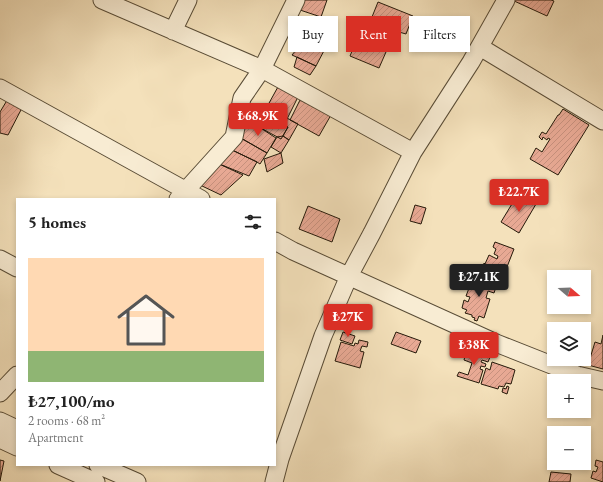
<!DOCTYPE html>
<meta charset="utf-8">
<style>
body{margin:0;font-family:"EB Garamond",serif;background:#f6f6f6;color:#222;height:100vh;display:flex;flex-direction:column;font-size:15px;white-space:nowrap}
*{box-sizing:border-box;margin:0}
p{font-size:13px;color:#767676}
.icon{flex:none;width:22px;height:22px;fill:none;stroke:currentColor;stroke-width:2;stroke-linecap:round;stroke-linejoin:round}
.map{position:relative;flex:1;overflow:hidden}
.sheet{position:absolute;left:16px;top:198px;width:260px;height:268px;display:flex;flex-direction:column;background:#fff;border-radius:0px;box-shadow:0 2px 6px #0003}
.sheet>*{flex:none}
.banner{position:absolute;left:288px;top:16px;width:255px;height:36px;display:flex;gap:8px}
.needle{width:26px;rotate:109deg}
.fabs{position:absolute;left:547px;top:270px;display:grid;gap:8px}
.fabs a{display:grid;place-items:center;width:44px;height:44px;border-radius:0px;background:#fff;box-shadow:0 2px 6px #0003;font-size:20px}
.price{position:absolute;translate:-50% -34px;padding:0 9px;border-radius:4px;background:#d93025;color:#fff;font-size:13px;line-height:26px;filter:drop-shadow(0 1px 2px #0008)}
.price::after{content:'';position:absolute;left:50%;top:24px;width:12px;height:9px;margin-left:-6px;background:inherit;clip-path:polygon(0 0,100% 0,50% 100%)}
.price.on{background:#222;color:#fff}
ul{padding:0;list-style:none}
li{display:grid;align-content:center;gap:8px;height:212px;padding:0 12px}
li span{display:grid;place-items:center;height:124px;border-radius:0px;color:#555}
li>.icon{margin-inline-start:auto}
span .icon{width:72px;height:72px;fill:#fffc;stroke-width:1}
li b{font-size:17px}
h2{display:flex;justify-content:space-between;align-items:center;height:48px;padding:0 12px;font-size:17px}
.tag{padding:0 14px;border-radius:0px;background:#fff;box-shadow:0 2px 6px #0003;font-size:14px;line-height:36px}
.tag.on{background:#d93025;color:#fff}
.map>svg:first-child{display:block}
</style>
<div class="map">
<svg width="603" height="482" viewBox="0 0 603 482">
<defs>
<pattern id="building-hatch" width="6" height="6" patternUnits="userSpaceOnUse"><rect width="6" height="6" fill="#e8a994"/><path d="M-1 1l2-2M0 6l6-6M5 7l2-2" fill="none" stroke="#c7917e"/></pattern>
</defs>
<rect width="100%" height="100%" fill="#f4e1bb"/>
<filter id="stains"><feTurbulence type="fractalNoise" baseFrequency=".005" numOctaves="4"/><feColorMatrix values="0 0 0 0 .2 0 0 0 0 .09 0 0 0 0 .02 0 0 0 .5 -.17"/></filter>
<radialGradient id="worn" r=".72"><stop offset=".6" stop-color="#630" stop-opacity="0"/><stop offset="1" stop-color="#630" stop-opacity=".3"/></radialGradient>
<path fill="url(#building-hatch)" stroke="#251a0a" d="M303,0H327L321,17L300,10Z
M512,0H551L554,1L547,16Z
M378,2L413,16L406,34L399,32L397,36L367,24L369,20L376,23L377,19L372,17Z
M310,33L328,43L316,66L292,55Z
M357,39L386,52L379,68L350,56Z
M297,57L316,66L310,75L294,67Z
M279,85L299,95L284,125L263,114Z
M9,97L23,106L8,135L0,133V112Z
M300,100L331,115L319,136L290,120Z
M253,107L264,110L259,127L247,123Z
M563,109L589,125L558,175L530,159L536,148L542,152L550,139L548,138L547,140L543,137L542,140L539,137L542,132L546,134L558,115H559Z
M263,114L288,127L281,139L259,127Z
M287,118L298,124L289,140L283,136L288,127L284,125Z
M247,123L259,127L276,138L267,153L239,137Z
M283,136L289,140L281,153L271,147L277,137Z
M239,137L267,153L260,164L257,162L228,148Z
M230,149L257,162L249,176L217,163Z
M281,153L283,163L267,172L264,159Z
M217,163L243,175L221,195L200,185Z
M518,194L536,204L519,233L501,222Z
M415,205L426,208L421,224L410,221Z
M308,206L340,219L332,242L299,229Z
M495,242L514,249L505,272L501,270L500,271H499L498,273L501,275L499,279L502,281L501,285L476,275L477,272H479L482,266L483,267L484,263L485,264L489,255L497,259L498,256L494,254L496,249L493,247Z
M478,278L497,284L494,293L488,291L486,298L490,299L484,318L479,316L477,321L474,320L475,318L472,317V315L465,313L467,310L462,308L464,300L468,302L470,297L466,296L471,283L476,285Z
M343,332L355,336L352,344L340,340Z
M396,332L421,341L416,353L391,344Z
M603,335V369L588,365L595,342L601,344Z
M359,340L368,342L367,347L362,346L360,351L364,352L360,368L335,361L341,342L354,346L355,343L358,344Z
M467,348L476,351L475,353L490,357L488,362L482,360L481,362L486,364L485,367L481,366L480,369L483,370L479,383L457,376L459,372L468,375L472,363L464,360Z
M492,362L515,370L511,384L506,383L504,387L499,386L498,389L481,384L486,368L490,370Z
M507,386L509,387L507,394L502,392L503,388L506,389Z
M0,460L4,461L0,481Z
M596,460L603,462V482L591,478L593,471L596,472L598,467L595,466Z
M551,472L571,474L570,482H549Z"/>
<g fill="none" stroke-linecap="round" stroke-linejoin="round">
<g stroke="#594c36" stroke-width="19">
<path id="minor" d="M102,0L262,69L413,152
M173,31L188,0
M480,47L603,121
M0,88L201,199
M178,199L234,137L242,98L262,69L296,0
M275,241L293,251L496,343L577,375L603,381
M0,259L17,268
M0,393L17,375
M0,421L17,429
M0,439L17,447
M58,465L96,482
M98,465L137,482
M274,482L280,459L323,336L349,276L372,233L413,152L471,62L506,0"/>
</g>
<use href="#minor" stroke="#f8ecd3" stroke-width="17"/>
</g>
<rect width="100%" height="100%" filter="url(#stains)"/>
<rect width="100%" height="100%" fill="url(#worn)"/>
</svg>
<div class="fabs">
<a><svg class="needle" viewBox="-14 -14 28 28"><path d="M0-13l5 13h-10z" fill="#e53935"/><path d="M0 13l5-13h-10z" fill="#767676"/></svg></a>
<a><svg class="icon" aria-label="layers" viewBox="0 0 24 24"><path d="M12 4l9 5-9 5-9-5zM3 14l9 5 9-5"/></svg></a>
<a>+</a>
<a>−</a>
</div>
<b class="price" style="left:258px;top:137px">₺68.9K</b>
<b class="price" style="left:519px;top:213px">₺22.7K</b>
<b class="price on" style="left:479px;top:298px">₺27.1K</b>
<b class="price" style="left:348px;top:338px">₺27K</b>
<b class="price" style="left:474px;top:366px">₺38K</b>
<div class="banner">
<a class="tag">Buy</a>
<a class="tag on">Rent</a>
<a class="tag">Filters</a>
</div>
<section class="sheet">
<h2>5 homes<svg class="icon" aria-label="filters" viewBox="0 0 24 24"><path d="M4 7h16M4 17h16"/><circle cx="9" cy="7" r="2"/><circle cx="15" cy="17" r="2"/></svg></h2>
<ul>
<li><span style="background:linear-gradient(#ffd9b3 75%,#8fb573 0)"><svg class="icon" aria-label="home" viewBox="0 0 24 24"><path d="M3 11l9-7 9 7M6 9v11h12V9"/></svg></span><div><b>₺27,100/mo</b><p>2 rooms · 68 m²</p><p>Apartment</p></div></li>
</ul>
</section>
</div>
